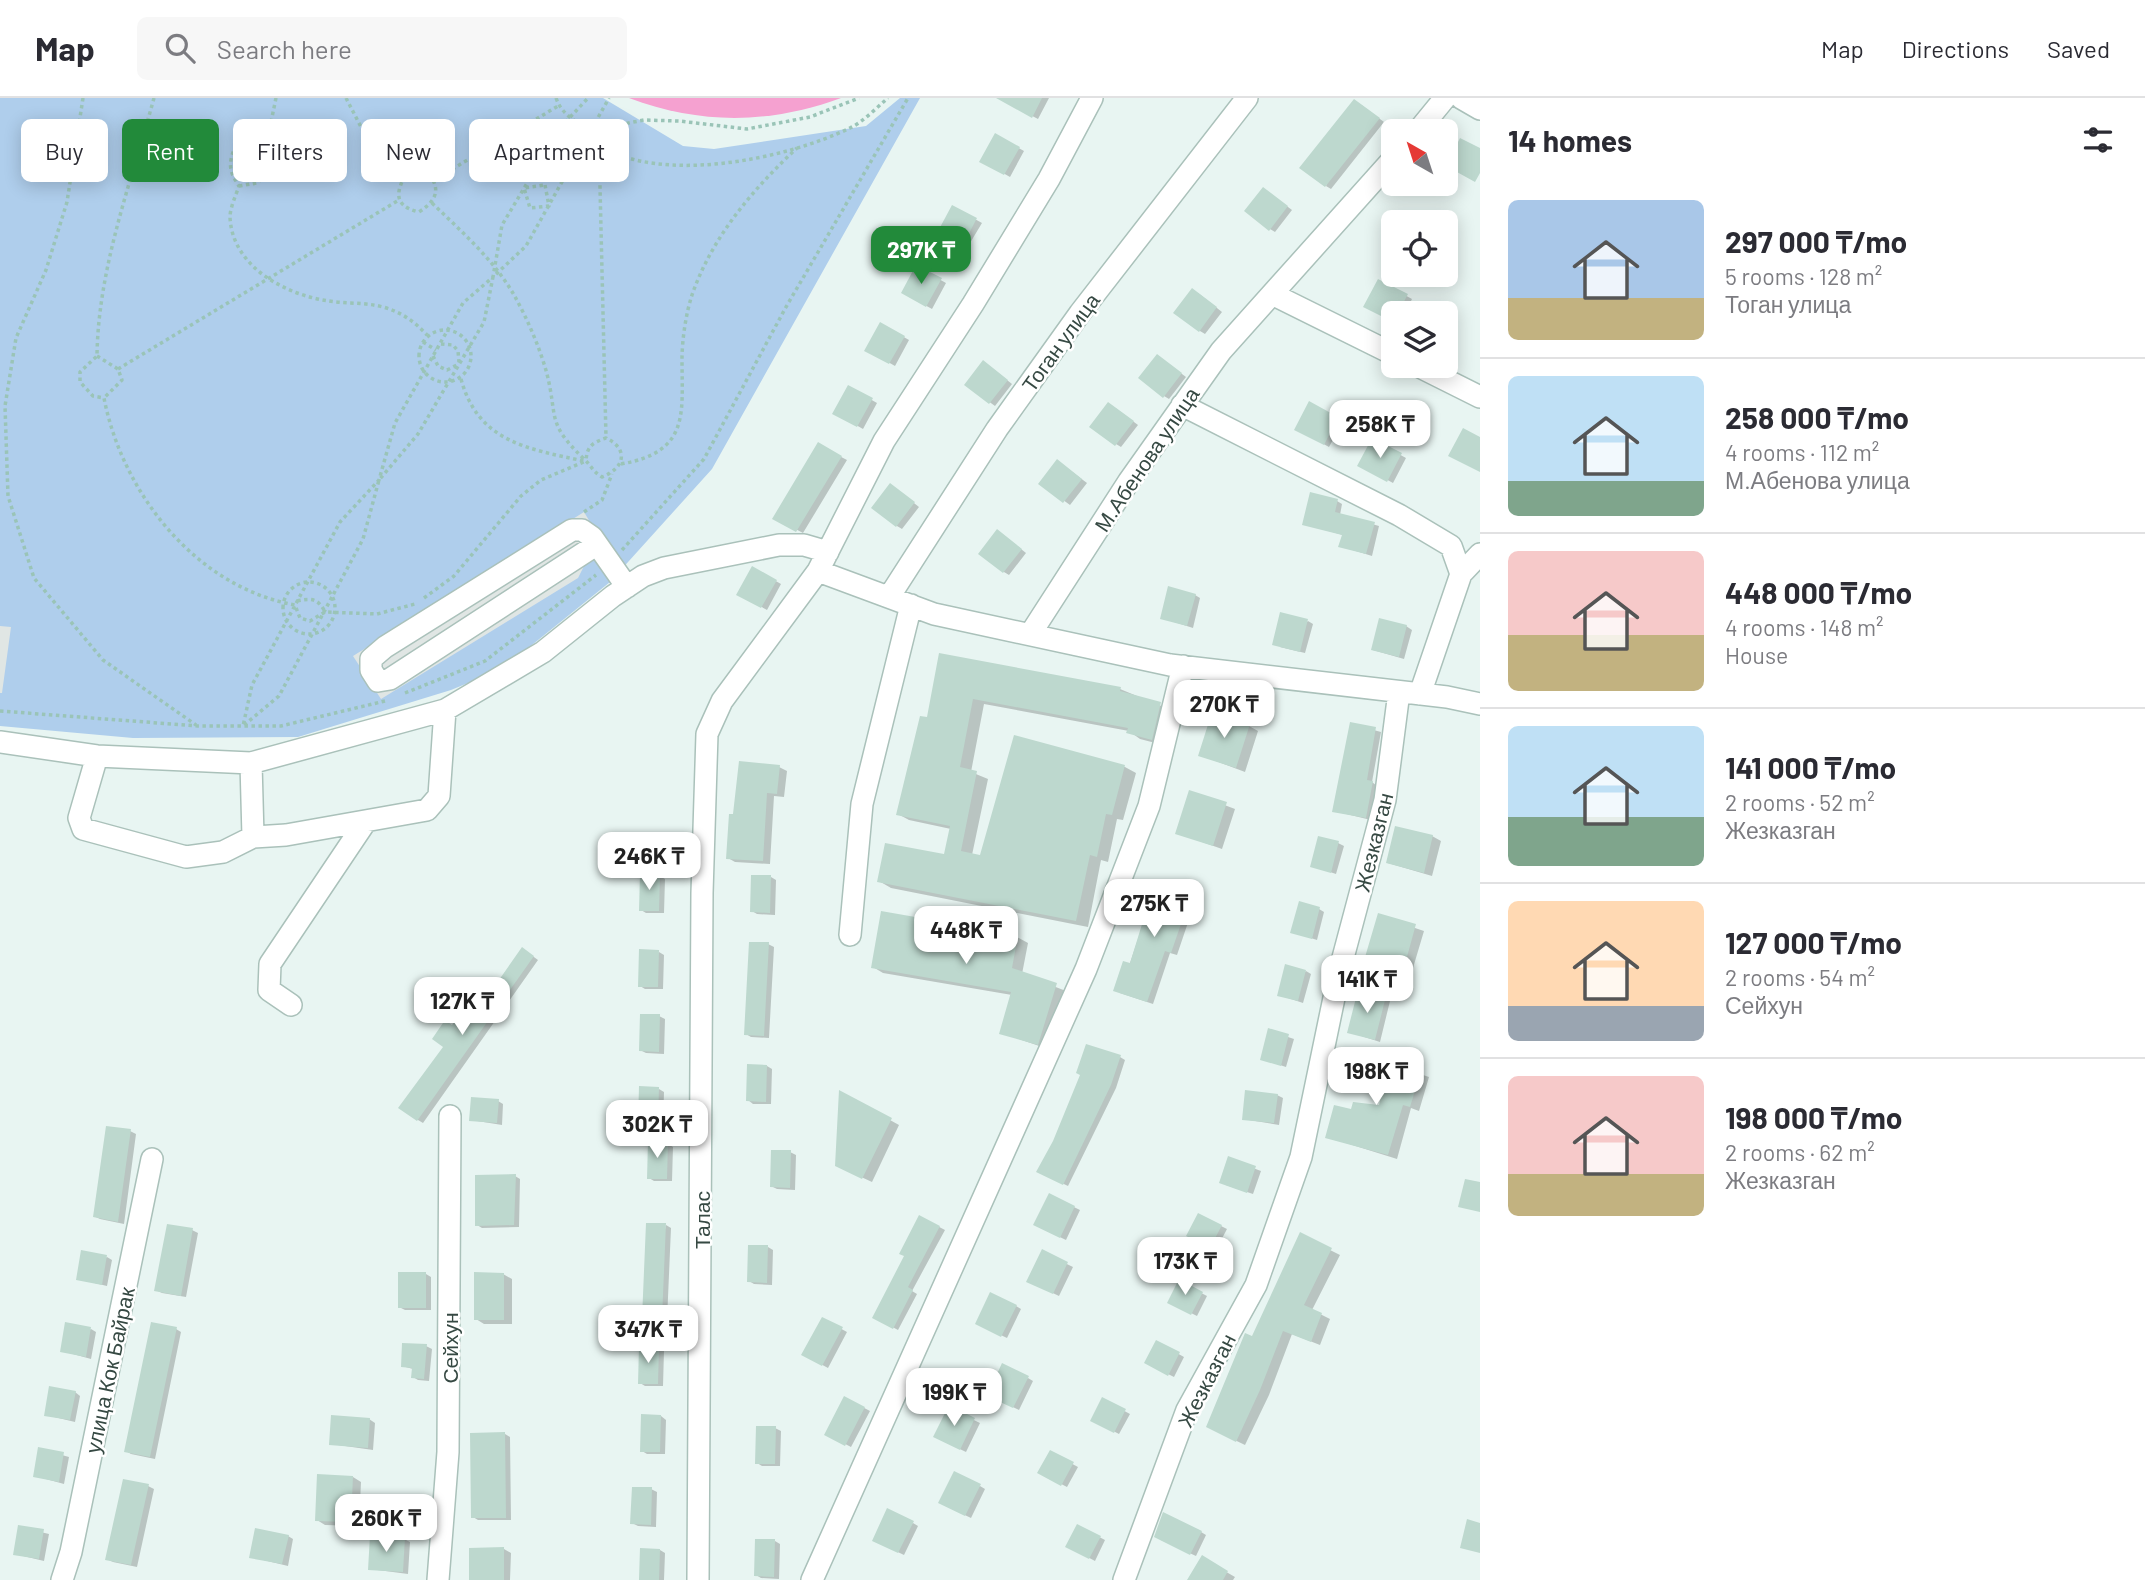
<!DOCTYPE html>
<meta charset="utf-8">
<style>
body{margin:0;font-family:Barlow,sans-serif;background:#f7f7f7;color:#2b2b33;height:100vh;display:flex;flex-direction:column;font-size:26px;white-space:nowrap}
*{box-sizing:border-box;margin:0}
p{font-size:23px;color:#7c7c81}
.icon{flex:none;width:38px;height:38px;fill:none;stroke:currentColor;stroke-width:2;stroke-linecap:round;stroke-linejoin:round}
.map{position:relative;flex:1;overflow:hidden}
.sheet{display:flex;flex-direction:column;background:#fff;width:665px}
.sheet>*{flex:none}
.hud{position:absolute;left:21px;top:21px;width:665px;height:63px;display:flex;gap:14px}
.needle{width:46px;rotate:321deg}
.buttons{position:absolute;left:1381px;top:21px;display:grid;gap:14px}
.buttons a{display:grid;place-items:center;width:77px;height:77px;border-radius:10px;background:#fff;box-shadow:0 4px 18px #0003;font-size:35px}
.price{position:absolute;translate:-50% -60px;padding:0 16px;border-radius:14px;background:#fff;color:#222;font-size:23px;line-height:46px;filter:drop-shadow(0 2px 4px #0008)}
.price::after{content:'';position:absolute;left:50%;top:42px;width:21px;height:16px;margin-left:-10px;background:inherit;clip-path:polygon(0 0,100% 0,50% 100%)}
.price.selected{background:#228a3a;color:#fff}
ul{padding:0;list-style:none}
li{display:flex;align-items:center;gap:21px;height:175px;padding:0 28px}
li+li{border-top:2px solid #e1e1e2}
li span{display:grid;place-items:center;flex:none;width:196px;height:140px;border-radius:10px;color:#555}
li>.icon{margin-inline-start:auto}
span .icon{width:84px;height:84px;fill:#fffc;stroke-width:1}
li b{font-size:30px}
h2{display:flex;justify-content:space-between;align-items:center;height:84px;padding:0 28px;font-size:30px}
.pill{padding:0 24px;border-radius:10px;background:#fff;box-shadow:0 4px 18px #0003;font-size:24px;line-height:63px}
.pill.selected{background:#228a3a;color:#fff}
header{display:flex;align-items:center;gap:42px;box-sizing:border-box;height:98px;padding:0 35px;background:#fff;border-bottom:2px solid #e1e1e2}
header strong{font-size:33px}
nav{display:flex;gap:38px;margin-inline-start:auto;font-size:24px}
.search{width:490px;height:63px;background:#f7f7f7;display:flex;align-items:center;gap:18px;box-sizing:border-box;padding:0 24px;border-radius:10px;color:#7c7c81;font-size:26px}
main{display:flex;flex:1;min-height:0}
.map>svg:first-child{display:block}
</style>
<header>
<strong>Map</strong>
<div class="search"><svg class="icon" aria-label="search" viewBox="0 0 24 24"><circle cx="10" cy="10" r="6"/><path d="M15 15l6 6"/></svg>Search here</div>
<nav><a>Map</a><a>Directions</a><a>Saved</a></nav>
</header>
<main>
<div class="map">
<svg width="1480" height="1482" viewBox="0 0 1480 1482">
<rect width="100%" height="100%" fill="#e8f5f2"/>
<path fill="#afceec" d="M0,0H603L683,48L714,51L866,28L900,0H920L712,371L610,484L502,571L451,592L298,639L133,640L0,628Z"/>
<path fill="#e0e6e4" d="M584,414L606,451L584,468L578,480L381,601L353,558Z
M0,528L11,529L2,595H0Z"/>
<path fill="#f5a1d0" d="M629,0H841C770,26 701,27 629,0Z"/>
<path fill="#0003" d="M1012,0H1049L1038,21L1009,6Z
M1360,6L1384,24L1331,91L1326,88Z
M996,37L1024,53L1010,79L982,63Z
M1268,94L1292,112L1275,134L1270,131Z
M953,109L982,125L967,150L939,135Z
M917,169L946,185L932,211L903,195Z
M1379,183L1412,201L1405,215H1393V223Z
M1198,195L1222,214L1205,236L1200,233Z
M881,226L909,242L895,268L867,252Z
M1162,261L1186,279L1169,301L1164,298Z
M988,267L1012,286L995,308L966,287Z
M849,289L877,305L863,331L835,315Z
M1309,306L1343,323L1329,349L1296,331Z
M1114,309L1138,327L1121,349L1116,346Z
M1373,342L1406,360L1393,385L1360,367Z
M818,347L847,362L803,435L775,420Z
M1063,367L1087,385L1070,407L1041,386Z
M895,390L919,409L902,431L897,428Z
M1337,403L1342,406L1340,417L1379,428L1372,458L1340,448L1343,437L1304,426Z
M1002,436L1026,455L1009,477L1004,474Z
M753,470L781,486L767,512L739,496Z
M1195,497L1200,500L1193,530L1162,520Z
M1308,523L1313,526L1305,555L1280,549Z
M1406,528L1412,532L1404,561L1373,552Z
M940,557L1120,591L1171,612L1163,647L1140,641L1129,633L984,606L971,674L988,681L972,757L981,760L1015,639L1125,669L1136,675L1123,722L1117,721L1108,764L1101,762L1088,829L891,790L879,783L946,758L951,731L909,722L898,716L928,621Z
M1351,626L1381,634L1372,684L1377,688L1371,722L1334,713Z
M1249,628L1258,633L1245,674L1200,657Z
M779,669L787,673L784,699L774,698L770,766L735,764L728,760L734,718Z
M1190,694L1235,711L1222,751L1177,735Z
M1432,738L1441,743L1432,778L1388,765Z
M1338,745L1344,748L1336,776L1312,768Z
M660,778L665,781L664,815H646L641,812Z
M771,779L776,782L775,817L757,816L752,813Z
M1157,784L1198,795L1177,857L1170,855L1153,906L1120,895Z
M1319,811L1324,814L1317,842L1292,834Z
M1379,818L1424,833L1410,880L1365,865Z
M1017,839L1028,845L1022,876L1066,893L1048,951L1001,935L1012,897L883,875L873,869Z
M768,846L774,849L769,940L751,939L746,936Z
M523,851L538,862L423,1025L418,1022L401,1010L446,949L452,929L493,893Z
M659,854L664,857L663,891H645L640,888Z
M1306,873L1311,876L1303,905L1279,897Z
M1385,900L1390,903L1380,944L1349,934Z
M659,918L665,921L664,956L646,955L640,952Z
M1270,933L1294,941L1286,969L1262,961Z
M1120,959L1125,962L1116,990L1068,1088L1043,1076L1082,977Z
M1369,959L1429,979L1419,1013L1411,1010L1397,1061L1327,1039L1352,1013L1380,1009L1383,996L1360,987Z
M767,968L772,971L771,1006H753L748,1002Z
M659,991L664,994L663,1029L645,1028L640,1025Z
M841,995L899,1027L872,1084L846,1072Z
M1277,997L1283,1000L1279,1027L1243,1021Z
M498,1003L503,1006L502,1027L471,1022Z
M130,1033L136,1036L124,1126L100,1121L94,1118Z
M668,1046L673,1049L672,1083H654L649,1080Z
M790,1054L796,1057L795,1092L777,1091L771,1088Z
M1229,1061L1261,1073L1253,1096L1226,1087Z
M515,1078L520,1081L519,1129L482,1130L477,1127Z
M1049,1097L1080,1112L1066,1142L1041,1130Z
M1199,1117L1227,1131L1216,1152L1188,1138Z
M920,1119L945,1132L912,1193L917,1196L898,1232L874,1219L906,1158Z
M666,1127L671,1130L667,1223H649L644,1220Z
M192,1132L198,1135L186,1199L162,1195L156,1192Z
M1300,1137L1340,1157L1312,1212L1330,1221L1320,1247L1292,1236L1269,1297L1245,1347L1216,1333L1253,1240Z
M768,1149L773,1152L772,1187L754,1186L749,1183Z
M1042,1154L1073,1169L1059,1198L1034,1186Z
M107,1159L112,1162L107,1188L78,1181Z
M426,1176L431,1179V1212H405L399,1209Z
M503,1176L512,1181V1226H484L476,1221Z
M1180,1184L1207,1198L1197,1218L1169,1204Z
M1016,1208L1021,1211L1007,1240L982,1228Z
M823,1221L847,1234L828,1270L804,1257Z
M91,1231L96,1234L91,1261L62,1253Z
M176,1231L181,1234L155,1361L131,1356L126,1353Z
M1157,1244L1184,1259L1174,1279L1146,1265Z
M426,1248L432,1251L429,1283L418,1282L413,1279V1271L402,1268Z
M659,1250L664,1253L663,1288H645L640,1285Z
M1028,1280L1033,1283L1019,1312L994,1300Z
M75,1294L80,1298L75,1324L46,1317Z
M845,1300L870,1313L851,1349L826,1336Z
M1102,1301L1130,1316L1119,1336L1092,1322Z
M949,1310L980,1325L966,1354L941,1342Z
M661,1318L666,1322L665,1356H647L642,1353Z
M369,1321L375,1325L373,1352L331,1346Z
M775,1330L781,1333L780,1368H762L757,1365Z
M505,1336L510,1339L511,1422H478L473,1419Z
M40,1351L69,1359L64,1386L35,1378Z
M1050,1354L1078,1369L1067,1389L1040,1375Z
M353,1379L361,1384L359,1428L325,1427L317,1422Z
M148,1388L154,1391L137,1469L113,1464L107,1461Z
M980,1388L985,1391L971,1420L946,1408Z
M651,1391L657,1394L656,1429L638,1428L632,1425Z
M913,1425L918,1428L904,1457L879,1445Z
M1078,1428L1105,1442L1095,1463L1067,1448Z
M20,1429L49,1436L44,1463L15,1456Z
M1201,1434L1206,1437L1196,1458L1161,1442Z
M288,1438L293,1441L288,1468L251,1459Z
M404,1441L410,1444L408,1476L370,1471Z
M775,1443L780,1446L779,1481L761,1480L756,1477Z
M504,1451L511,1455L510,1482H470Z
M660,1452L665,1455L664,1482H641Z
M1202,1460L1235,1479L1233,1482H1189Z"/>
<path fill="#bdd8ce" d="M996,0H1042L1032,20Z
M1354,1L1380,20L1325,89L1299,70Z
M995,35L1020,49L1004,77L979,64Z
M1460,40L1480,50V75L1475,84L1446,68Z
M1263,89L1288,108L1269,133L1244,113Z
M952,107L977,120L962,149L937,135Z
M916,167L942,180L926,209L901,195Z
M1378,181L1408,196L1398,215H1393V224L1363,209Z
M1192,190L1217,209L1199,234L1173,215Z
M880,224L905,238L889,266L864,253Z
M1157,256L1182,275L1163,300L1138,280Z
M983,262L1008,282L989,306L964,287Z
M848,287L873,300L857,329L832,316Z
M1309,303L1338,319L1324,347L1294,332Z
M1108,304L1134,323L1115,348L1089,329Z
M1463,330L1480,339V374L1448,358Z
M1372,340L1402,355L1387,384L1357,368Z
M818,344L842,358L796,434L772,421Z
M1057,361L1082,381L1063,405L1038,386Z
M890,385L915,404L896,429L871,410Z
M1310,394L1338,401L1335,414L1375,424L1366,456L1338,449L1342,437L1302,427Z
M997,431L1022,451L1003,475L978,456Z
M752,468L777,482L761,510L736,497Z
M1168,488L1196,496L1187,528L1160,521Z
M1280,514L1308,521L1300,554L1272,547Z
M1379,520L1407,527L1399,559L1371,552Z
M939,555L1121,589L1120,593L1161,604L1152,642L1126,635L1128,630L973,601L960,669L977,673L961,753L980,757L1014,637L1125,667L1112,717L1106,716L1097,759L1090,757L1076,823L877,784L885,745L944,756L950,728L896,717L920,618L927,619Z
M1212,614L1250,626L1236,670L1198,658Z
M1350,624L1376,629L1367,682L1373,683L1366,720L1332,714Z
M739,663L780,667L777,696L767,695L763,763L726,761L729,716H733Z
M1189,692L1227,704L1213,748L1175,736Z
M1395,728L1433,737L1424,775L1386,765Z
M1318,738L1339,743L1331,775L1310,769Z
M640,775L660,776L659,813H639Z
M751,777H771L770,815L750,814Z
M1156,781L1193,791L1171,855L1165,853L1147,904L1113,893L1123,863L1130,865Z
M1299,803L1320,809L1312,841L1290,835Z
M881,813L1018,837L1012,870L1057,885L1038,947L999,936L1011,894L871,870Z
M1378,815L1416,826L1402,877L1363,866Z
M749,844H769L764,938L744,937Z
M522,849L534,858L417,1023L398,1010L443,949L432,941L445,922L452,927L483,885L492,892Z
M639,851L659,852L658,889H638Z
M1285,866L1306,872L1298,903L1277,898Z
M1358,892L1386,898L1375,942L1347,935Z
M640,916H660L659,954L639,953Z
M1268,930L1289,936L1281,968L1260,962Z
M1086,946L1121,957L1111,987L1063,1087L1036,1074L1053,1043L1080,977L1076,975Z
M1368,956L1421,973L1410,1009L1403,1007L1388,1057L1325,1040L1334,1007L1351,1011L1353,1004L1379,1007L1382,994L1358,988Z
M747,966L767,967L766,1004L746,1003Z
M639,988L659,989L658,1026H638Z
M839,992L892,1020L862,1081L835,1068Z
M1245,992L1278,996L1274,1025L1242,1022Z
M471,999L499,1001L497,1025L469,1023Z
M106,1028L131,1031L118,1124L93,1119Z
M648,1043L668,1044L667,1081H647Z
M771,1052H791L790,1090L770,1089Z
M1228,1058L1256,1068L1247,1095L1219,1085Z
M516,1076L514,1127L475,1128V1077Z
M1465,1081L1480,1084V1114L1458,1109Z
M1049,1095L1075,1108L1060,1140L1033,1127Z
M1198,1115L1222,1127L1210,1150L1186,1138Z
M919,1117L940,1128L908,1189L913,1192L893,1231L872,1220L904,1158L899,1156Z
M646,1125H666L662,1221H642Z
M167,1126L193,1130L181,1198L154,1193Z
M1300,1134L1332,1150L1304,1207L1322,1215L1311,1244L1283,1233L1260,1292L1236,1344L1206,1329L1245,1235L1252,1238Z
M748,1147H768L767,1185L747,1184Z
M1042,1151L1068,1164L1053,1196L1026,1184Z
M81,1152L107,1157L102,1187L76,1182Z
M398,1174H426V1210H398Z
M474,1174L504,1175V1222H474Z
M1179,1181L1203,1194L1191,1217L1167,1205Z
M990,1194L1017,1207L1001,1239L975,1226Z
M822,1219L843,1229L822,1268L801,1257Z
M65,1224L91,1229L86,1259L60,1254Z
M151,1224L177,1229L150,1359L124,1354Z
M1156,1242L1180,1254L1168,1278L1144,1265Z
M402,1245L427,1246L424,1281L411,1280L412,1270L401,1269Z
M639,1248L659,1249L658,1286H638Z
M1002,1265L1029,1278L1013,1310L987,1298Z
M49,1288L76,1293L70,1322L44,1318Z
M844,1298L865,1309L845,1348L824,1337Z
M1102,1299L1126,1311L1114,1335L1090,1323Z
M949,1307L975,1320L960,1352L933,1339Z
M641,1316L661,1317L660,1354H640Z
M331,1317L370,1320L368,1350L329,1347Z
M756,1328H776L775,1366H755Z
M505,1334L506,1420H471L470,1335Z
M38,1349L64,1354L59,1384L33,1379Z
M1050,1352L1074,1364L1061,1388L1037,1375Z
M954,1373L981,1386L965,1418L938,1405Z
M317,1376L353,1378L351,1424L315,1423Z
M123,1381L149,1386L131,1467L105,1462Z
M632,1389H652L651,1427L630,1426Z
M887,1410L914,1423L898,1455L872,1443Z
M1163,1414L1202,1433L1190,1457L1154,1439Z
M1467,1421L1480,1425V1455L1460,1450Z
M1077,1426L1101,1438L1089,1461L1065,1449Z
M18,1427L44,1431L39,1461L13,1457Z
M255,1430L289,1437L282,1466L249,1460Z
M370,1437L405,1439L403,1474L368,1472Z
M755,1441H775L774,1479L754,1478Z
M504,1449V1482H469V1450Z
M640,1450L660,1451L659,1482H639Z
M1202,1457L1228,1473L1223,1482H1187Z"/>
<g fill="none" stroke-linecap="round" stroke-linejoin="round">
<g stroke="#aac1ba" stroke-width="24">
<path id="minor" d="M1461,0L1480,11
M1418,33L1445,0
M1272,196L1393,256
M1418,268L1480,299
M1182,307L1399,417L1451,448L1461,476L1420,596
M596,447L390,581L378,583L371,572V561L385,549L572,432H582L592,439L627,489
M818,473L934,516L1170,567L1447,599L1480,606
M1461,476L1480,456
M889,499L997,331L1080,215L1247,0
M1031,535L1129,383L1221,253L1393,61
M0,644L97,658L251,665L445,612L543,554L613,498L643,478L664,470L779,447H804L828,454
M97,658L79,720L83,731L186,759L223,754L253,739L286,737L427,712L439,698L445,612
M251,665L253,739
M850,837L862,706L911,507
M291,907L269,892L270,866L366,723
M62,1482L71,1454L152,1061
M438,1482L448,1354L450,1018
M698,1482L702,795L707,636L722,603L818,473L884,343L973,206L1049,81L1092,0
M812,1482L1086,871L1149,708L1183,568
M1124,1482L1187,1312L1256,1187L1301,1059L1340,871L1385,702L1399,594"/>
</g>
<path stroke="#9ac4b7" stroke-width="3.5" stroke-dasharray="3.5 3.5" stroke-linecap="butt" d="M83,0L67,104L46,172L16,240L5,308L8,398L34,480L103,562L196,627
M154,0C131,84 98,171 97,258L80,274V284L93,298L104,300C122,394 195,489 295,507L300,520L310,523L325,514L377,516L415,506
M276,0L271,24L258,51L250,46L235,49C228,66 229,73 239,88C236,97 230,110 230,119C232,169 286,197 329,203C347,206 364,204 383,209C401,214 414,223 427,237
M346,0L373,52L404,79
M556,0C565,25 588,24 599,47L606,340
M592,32L644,22L679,23L747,31L810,19L859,0
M599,47C662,87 786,61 850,30C863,24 876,10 888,0
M425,71C441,89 439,101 419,114C392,108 396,92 408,73Z
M434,82L558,8
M545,87L549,108L530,110L524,90Z
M239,88L257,85L267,76V63L258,51
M432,105C461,133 494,162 514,197C527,220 540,250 547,276C558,320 546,324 583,360C591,367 592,373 602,379C625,370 629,351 606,340C592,345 587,348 586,363
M419 258a26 26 0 1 1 52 0a26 26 0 1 1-52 0Z
M423,244L436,252
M441,246L453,247L458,253L459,264
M97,258L118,271L122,282L104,300
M433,258L438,268L447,272L457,267
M118,271L399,102
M461,281C478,344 528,351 584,363
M621,366C690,354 682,316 682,261C682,242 686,215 692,197C712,139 753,91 797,50
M584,414L602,402L612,376
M622,452L704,361L786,209L908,0
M283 510a26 26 0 1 1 52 0a26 26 0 1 1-52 0Z
M424,500L454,478L521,398L541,382L586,363
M297,503C311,500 318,500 325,514
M405,595L485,563L596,477
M385,603L281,628H243L252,587L340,424L379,382L395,325L463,205L493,179L502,127L560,30L588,0
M0,613L198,628H243L279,598L363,441L379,382L418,336L484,224L493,179L526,148L609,0"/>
<use href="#minor" stroke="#fff" stroke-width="21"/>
</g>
<g text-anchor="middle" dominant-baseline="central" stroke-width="5" stroke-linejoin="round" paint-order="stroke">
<g font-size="21" fill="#364943" stroke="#fff">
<text transform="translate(1060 244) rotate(-54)">Тоган улица</text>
<text transform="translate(1146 361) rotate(-56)">М.Абенова улица</text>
<text transform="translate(1373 744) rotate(-76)">Жезказган</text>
<text transform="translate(701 1122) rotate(-90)">Талас</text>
<text transform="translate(449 1250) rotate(-90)">Сейхун</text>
<text transform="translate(109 1272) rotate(-78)">улица Кок Байрак</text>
<text transform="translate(1206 1282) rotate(-63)">Жезказган</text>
</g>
</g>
</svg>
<div class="buttons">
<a><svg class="needle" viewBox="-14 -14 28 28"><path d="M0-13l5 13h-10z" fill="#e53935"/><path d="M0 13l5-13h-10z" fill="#7c7c81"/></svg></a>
<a><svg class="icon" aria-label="locate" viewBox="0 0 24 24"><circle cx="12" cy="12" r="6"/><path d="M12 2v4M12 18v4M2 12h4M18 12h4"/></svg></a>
<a><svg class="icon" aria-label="layers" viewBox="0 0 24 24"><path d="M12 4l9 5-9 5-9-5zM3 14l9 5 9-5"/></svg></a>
</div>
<b class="price selected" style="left:921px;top:188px">297K ₸</b>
<b class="price" style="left:1380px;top:362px">258K ₸</b>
<b class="price" style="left:1224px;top:642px">270K ₸</b>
<b class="price" style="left:649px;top:794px">246K ₸</b>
<b class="price" style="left:1154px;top:841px">275K ₸</b>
<b class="price" style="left:966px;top:868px">448K ₸</b>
<b class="price" style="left:1367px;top:917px">141K ₸</b>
<b class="price" style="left:462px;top:939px">127K ₸</b>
<b class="price" style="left:1376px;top:1009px">198K ₸</b>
<b class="price" style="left:657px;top:1062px">302K ₸</b>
<b class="price" style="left:1185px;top:1199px">173K ₸</b>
<b class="price" style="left:648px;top:1267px">347K ₸</b>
<b class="price" style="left:954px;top:1330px">199K ₸</b>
<b class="price" style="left:386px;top:1456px">260K ₸</b>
<div class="hud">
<a class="pill">Buy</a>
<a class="pill selected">Rent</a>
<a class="pill">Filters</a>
<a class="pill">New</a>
<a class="pill">Apartment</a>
</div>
</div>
<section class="sheet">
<h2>14 homes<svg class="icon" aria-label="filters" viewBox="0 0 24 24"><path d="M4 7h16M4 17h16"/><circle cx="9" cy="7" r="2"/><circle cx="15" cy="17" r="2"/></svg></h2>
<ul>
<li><span style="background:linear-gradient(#a9c7e8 70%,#c2b280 0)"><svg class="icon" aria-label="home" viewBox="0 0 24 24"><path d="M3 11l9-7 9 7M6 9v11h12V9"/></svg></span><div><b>297 000 ₸/mo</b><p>5 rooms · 128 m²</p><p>Тоган улица</p></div></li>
<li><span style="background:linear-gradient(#bfe0f5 75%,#7fa58c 0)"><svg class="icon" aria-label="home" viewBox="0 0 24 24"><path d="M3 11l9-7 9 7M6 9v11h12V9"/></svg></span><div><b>258 000 ₸/mo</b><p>4 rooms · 112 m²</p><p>М.Абенова улица</p></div></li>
<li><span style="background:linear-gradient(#f6c9c9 60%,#c2b280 0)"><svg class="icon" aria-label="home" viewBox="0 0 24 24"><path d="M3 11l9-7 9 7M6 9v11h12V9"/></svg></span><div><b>448 000 ₸/mo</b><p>4 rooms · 148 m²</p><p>House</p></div></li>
<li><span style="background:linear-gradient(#bfe0f5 65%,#7fa58c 0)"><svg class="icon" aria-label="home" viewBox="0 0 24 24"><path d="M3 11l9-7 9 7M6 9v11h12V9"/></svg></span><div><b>141 000 ₸/mo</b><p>2 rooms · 52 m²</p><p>Жезказган</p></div></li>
<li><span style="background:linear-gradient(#ffd9b3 75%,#9aa5b1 0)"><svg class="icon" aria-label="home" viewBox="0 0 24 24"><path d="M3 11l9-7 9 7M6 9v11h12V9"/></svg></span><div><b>127 000 ₸/mo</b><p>2 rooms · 54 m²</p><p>Сейхун</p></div></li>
<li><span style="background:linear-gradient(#f6c9c9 70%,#c2b280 0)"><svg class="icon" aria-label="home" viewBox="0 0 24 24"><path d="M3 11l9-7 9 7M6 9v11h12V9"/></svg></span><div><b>198 000 ₸/mo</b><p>2 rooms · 62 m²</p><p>Жезказган</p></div></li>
</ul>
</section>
</main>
